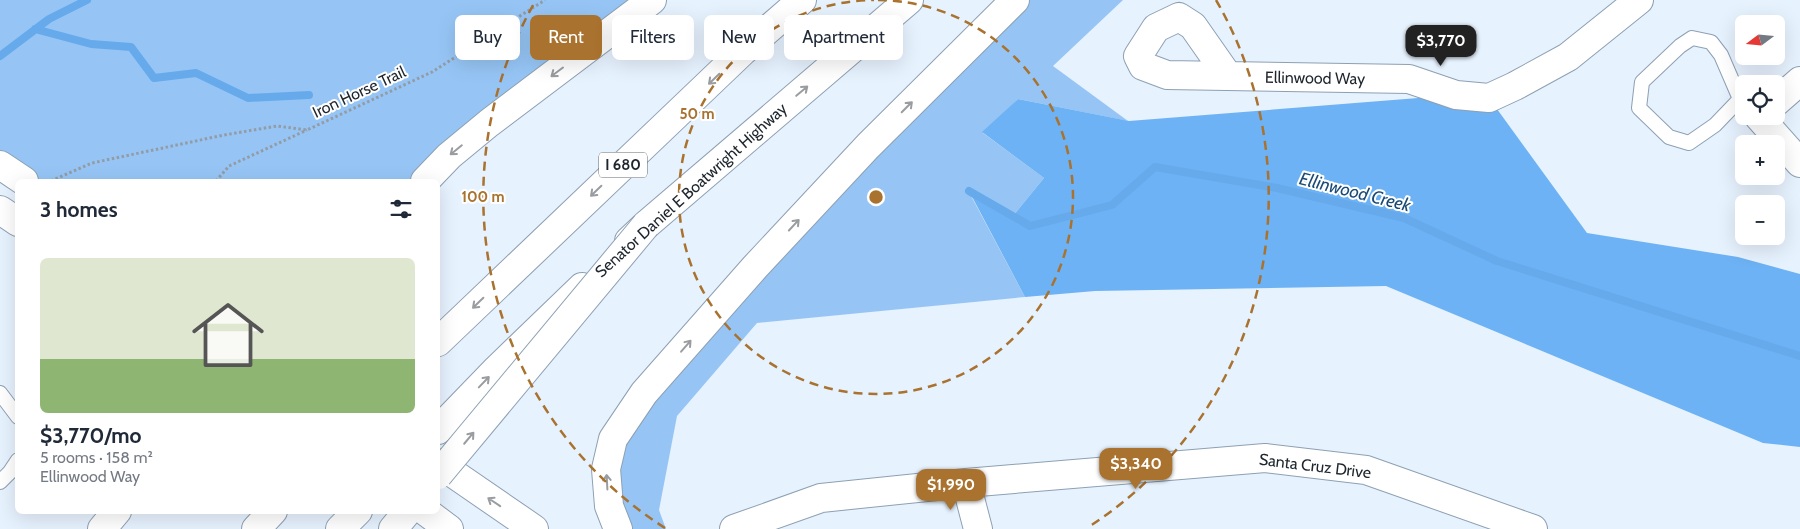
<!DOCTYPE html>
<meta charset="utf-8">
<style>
body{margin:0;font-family:Cabin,sans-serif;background:#f2f2f3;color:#1f2937;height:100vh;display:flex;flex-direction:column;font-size:19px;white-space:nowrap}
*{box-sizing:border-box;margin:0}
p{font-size:16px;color:#747a83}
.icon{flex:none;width:28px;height:28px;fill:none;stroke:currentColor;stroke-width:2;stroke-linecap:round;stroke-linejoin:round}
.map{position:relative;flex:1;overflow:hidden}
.sheet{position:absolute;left:15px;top:179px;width:425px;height:335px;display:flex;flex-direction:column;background:#fff;border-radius:8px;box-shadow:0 5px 20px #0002}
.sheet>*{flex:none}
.banner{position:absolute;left:455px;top:15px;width:475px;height:45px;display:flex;gap:10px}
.needle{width:32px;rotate:254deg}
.buttons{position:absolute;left:1735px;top:15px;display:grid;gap:10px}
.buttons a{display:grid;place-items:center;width:50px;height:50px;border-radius:8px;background:#fff;box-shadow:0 5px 20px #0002;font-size:25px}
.price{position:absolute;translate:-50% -42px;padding:0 11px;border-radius:10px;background:#a9722e;color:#fff;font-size:16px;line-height:32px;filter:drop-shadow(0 1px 2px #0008)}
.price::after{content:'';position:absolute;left:50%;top:30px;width:15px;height:11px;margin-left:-8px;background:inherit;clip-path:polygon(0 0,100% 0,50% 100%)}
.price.current{background:#222;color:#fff}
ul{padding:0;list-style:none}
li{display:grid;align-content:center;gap:10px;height:265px;padding:0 25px}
li span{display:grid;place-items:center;height:155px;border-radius:8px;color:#555}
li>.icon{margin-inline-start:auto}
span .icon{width:90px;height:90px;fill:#fffc;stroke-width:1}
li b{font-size:21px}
h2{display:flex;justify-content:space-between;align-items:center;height:60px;padding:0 25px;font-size:21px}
.tag{padding:0 18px;border-radius:8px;background:#fff;box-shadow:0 5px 20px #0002;font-size:18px;line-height:45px}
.tag.current{background:#a9722e;color:#fff}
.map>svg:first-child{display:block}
</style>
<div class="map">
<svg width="1800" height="529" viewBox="0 0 1800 529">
<rect width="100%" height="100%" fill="#e6f2fe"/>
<path fill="#96c5f5" d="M0,0H652L425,181H24L0,165Z
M1015,0H1123L1053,66L1128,121L1018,99L983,133L1044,178L1013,216L969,192L1025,297L757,323L677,416L659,510L666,529H618L613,439Z"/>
<path fill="#6db2f4" d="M1456,95L1489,98L1587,233L1738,257L1800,274V447L1763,443L1386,286L1095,291L1025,297L969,191L1013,216L1044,178L982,132L1018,99L1129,121Z"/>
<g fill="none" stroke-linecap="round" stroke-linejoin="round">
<path stroke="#66aaec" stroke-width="8" d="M35,29L91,44L131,47L154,78L196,73L248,98L309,95
M0,56L49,19L87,0
M969,191L1030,226L1112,205L1155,167L1277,188L1404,218L1497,261L1800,356"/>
<g stroke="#8da0b3" stroke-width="16">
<path id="service" d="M1740,99L1715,125L1689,143L1669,137L1639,108L1642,82L1680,46L1692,38L1711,42L1721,55L1740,99L1744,103
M0,393L18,417
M0,482L10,472L18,460"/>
</g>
<g stroke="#8da0b3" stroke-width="30">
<path id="minor" d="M1228,76L1193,26L1179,17L1156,28L1138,56L1143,66L1167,75L1409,79L1456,95L1489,98L1515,86L1568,57L1639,0
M1776,102L1800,81
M1760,116L1759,117L1800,163
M966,483L978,529
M734,529L821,498L966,483L1265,458L1366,470L1533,529"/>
</g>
<g stroke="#8da0b3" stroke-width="30">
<path id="primary" d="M0,165L24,181
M0,210L18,222
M438,463L534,529
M425,511L449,529"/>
</g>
<g stroke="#8da0b3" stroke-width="30">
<path id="motorway" d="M425,181L449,156L489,123L652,0
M629,241L646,225L909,0
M438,342L742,52L802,0
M438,430L497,369L582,287
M102,529L117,511
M256,529L273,511
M340,529L358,511
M393,529L408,511
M618,529L609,506L606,469L613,439L644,393L755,267L868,146L1015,0"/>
</g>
<path stroke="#929ca6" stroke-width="3" stroke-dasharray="2.5 2.5" stroke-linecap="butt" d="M51,181L92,163L224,135L277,126L307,130L432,72L545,0
M216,181L229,166L307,130"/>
<use href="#service" stroke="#fff" stroke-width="14"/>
<use href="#minor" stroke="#fff" stroke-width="28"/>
<use href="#primary" stroke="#fff" stroke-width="28"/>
<use href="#motorway" stroke="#fff" stroke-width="28"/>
<g stroke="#8da0b3" stroke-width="30" stroke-linecap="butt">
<path id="motorway-bridge" d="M438,475L646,225"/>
</g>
<use href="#motorway-bridge" stroke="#fff" stroke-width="28"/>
</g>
<defs><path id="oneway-shaft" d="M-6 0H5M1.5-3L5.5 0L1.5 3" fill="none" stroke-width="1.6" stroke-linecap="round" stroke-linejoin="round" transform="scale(1.25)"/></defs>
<g stroke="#9a9da0">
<use href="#oneway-shaft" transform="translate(557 72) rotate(143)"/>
<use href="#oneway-shaft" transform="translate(714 79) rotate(136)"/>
<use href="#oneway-shaft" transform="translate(802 91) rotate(-40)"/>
<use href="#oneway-shaft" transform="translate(907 107) rotate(-45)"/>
<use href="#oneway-shaft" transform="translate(456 150) rotate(141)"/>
<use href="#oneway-shaft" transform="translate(596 191) rotate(136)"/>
<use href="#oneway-shaft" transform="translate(794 225) rotate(-47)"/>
<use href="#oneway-shaft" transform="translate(478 303) rotate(136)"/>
<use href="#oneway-shaft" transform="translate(686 346) rotate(-49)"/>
<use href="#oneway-shaft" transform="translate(484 382) rotate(-46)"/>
<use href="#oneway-shaft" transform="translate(469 438) rotate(-50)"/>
<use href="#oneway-shaft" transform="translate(607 482) rotate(-93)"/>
<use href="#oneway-shaft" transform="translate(494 502) rotate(-146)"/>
</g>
<g fill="none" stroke="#a9722e" stroke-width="2.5" stroke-dasharray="9 6">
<path d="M878 0A197 197 0 1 1 874 0"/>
<path d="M665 528A393 393 0 0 1 536 0M1216 0A393 393 0 0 1 1087 528"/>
</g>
<g text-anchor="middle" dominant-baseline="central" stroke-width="4" stroke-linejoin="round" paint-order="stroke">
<rect fill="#fff" stroke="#62666b" stroke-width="1" x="599" y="152.5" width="48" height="25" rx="4"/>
<g font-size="15" font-weight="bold" fill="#1e252c">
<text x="623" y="165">I 680</text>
</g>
<g font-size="16" fill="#1e252c" stroke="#fff">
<text transform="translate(1315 78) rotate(1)">Ellinwood Way</text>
<text transform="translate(359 92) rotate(-25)">Iron Horse Trail</text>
<text transform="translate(691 190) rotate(-42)">Senator Daniel E Boatwright Highway</text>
<text transform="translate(1315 466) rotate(7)">Santa Cruz Drive</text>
</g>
<g font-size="18" font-style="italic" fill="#1a4b76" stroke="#fff">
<text transform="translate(1355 192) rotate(14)">Ellinwood Creek</text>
</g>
</g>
<circle cx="876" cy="197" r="8" fill="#a9722e" stroke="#fff" stroke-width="2.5"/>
<g font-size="15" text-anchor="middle" font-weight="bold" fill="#a9722e" stroke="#fff" stroke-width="4" stroke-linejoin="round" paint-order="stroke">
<text x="697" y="119">50 m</text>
<text x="483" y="202">100 m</text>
</g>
</svg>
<div class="buttons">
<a><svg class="needle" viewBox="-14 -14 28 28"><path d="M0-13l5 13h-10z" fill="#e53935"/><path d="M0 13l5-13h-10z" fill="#747a83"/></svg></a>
<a><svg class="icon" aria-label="locate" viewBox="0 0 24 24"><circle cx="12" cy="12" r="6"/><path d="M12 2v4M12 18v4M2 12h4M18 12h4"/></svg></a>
<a>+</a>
<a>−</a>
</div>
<b class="price current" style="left:1441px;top:67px">$3,770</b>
<b class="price" style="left:1136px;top:490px">$3,340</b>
<b class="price" style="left:951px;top:511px">$1,990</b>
<div class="banner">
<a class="tag">Buy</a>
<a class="tag current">Rent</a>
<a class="tag">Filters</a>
<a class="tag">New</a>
<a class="tag">Apartment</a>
</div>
<section class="sheet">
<h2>3 homes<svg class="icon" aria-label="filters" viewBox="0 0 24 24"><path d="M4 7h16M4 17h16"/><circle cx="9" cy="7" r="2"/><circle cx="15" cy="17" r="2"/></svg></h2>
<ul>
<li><span style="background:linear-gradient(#dfe7d0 65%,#8fb573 0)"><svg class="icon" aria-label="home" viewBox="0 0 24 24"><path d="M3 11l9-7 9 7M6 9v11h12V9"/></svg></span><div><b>$3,770/mo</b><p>5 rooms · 158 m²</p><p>Ellinwood Way</p></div></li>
</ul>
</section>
</div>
